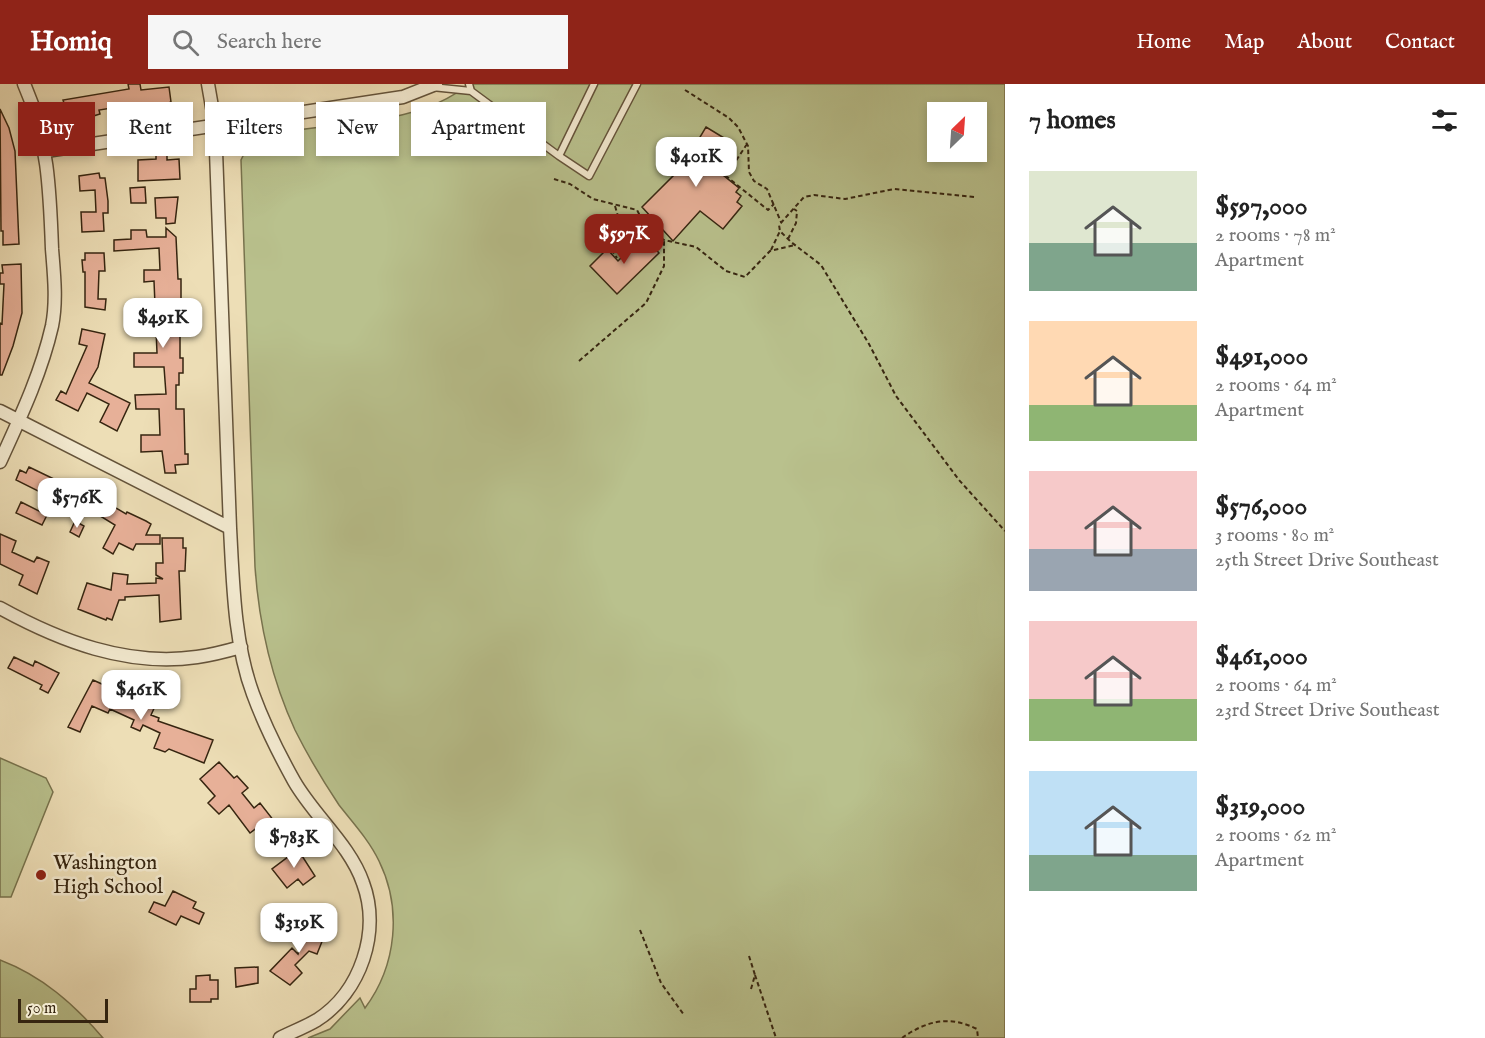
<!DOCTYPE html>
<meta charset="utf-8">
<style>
body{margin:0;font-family:"IM FELL English",serif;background:#f6f6f6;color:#222;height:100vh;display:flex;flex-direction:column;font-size:22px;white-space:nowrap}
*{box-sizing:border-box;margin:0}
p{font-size:20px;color:#767676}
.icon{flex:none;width:33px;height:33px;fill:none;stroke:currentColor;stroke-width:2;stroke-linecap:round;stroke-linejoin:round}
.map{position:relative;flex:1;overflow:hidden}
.drawer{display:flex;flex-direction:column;background:#fff;width:480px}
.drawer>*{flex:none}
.top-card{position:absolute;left:18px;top:18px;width:570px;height:54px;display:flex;gap:12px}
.needle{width:39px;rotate:25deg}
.buttons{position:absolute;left:927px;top:18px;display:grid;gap:12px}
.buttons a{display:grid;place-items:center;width:60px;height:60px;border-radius:0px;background:#fff;box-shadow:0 3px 9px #0003;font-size:30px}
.scale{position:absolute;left:18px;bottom:15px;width:90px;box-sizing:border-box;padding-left:6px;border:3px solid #362510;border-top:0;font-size:16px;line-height:21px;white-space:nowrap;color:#362510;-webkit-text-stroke:4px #f3ead0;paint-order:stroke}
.price{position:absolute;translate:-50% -51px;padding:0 14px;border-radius:12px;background:#fff;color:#222;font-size:20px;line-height:39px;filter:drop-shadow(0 2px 3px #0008)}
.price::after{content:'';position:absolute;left:50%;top:36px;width:18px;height:14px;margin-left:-9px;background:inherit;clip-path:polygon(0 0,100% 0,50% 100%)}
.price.active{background:#8f2418;color:#fff}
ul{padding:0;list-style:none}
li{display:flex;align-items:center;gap:18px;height:150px;padding:0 24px}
li span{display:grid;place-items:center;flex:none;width:168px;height:120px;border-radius:0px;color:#555}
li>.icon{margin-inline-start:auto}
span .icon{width:72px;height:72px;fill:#fffc;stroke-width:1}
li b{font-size:26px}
h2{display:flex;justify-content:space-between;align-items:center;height:72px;padding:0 24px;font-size:26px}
.chip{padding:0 21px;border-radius:0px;background:#fff;box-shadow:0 3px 9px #0003;font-size:21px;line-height:54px}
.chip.active{background:#8f2418;color:#fff}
header{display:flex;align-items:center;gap:36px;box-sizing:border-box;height:84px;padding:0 30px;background:#8f2418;color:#fff}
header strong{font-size:28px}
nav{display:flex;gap:33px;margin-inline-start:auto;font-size:21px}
.search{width:420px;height:54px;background:#f6f6f6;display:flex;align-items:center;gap:15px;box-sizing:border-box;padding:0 21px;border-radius:0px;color:#767676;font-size:22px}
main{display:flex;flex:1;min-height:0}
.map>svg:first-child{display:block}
</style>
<header>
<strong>Homiq</strong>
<div class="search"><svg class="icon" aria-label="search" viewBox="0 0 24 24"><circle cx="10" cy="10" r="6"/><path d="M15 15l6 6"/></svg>Search here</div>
<nav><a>Home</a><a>Map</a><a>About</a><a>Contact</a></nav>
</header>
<main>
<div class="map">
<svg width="1005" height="954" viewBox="0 0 1005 954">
<rect width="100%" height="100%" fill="#eddeb6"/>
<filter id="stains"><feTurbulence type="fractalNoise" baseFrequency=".00333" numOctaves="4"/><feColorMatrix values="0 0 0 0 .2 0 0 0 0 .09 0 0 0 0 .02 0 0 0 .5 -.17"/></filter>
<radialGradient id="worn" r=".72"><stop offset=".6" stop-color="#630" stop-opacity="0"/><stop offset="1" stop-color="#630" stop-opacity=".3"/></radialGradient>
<path fill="#b9c18d" stroke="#78734e" stroke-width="1.5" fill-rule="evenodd" d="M469,0H1005V954H308L330,945L360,914L365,924C397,881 402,824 379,777C369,756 353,739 339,721C323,697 308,672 295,646C271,594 259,540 255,483L241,76L249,60L260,52C327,37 414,45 469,0ZM938,28H976V68H938Z
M0,674L46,694L53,708L11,813H0Z
M0,876C42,892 74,920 103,954H0Z"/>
<path fill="#e7b098" stroke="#362510" stroke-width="1.5" d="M128,0H140L141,6L169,3L171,18L159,23L137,26L136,20L99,26L100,30L90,33L89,30L69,34L63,16L129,5Z
M0,25L9,44L15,67L19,160L3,161V147H1Z
M706,43L734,60L718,87L739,104L736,108L741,112L737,118L742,122L723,145L700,127L673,157L642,123L674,91L661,80L670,69L684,80Z
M156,71H167V76L179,75L180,95L138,97V76L156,75Z
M99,89L100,94H105L108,117V129H103L104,147L82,148L81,128H96L95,106L80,107L79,92Z
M145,103L146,119H131L130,104Z
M178,113L175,139L166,140V134H156L155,114Z
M166,144L176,153L178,195H181V216H175L176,238H180V274H183V289H179V301H176V325H184L185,370H188V380L175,381L176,389H165L162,367L141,368V351H160L159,325H136L135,311L166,310L164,283H134V269H157L154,197L144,198V186H160L159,164L114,167V156L131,155V146H146L147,153H166Z
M643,152L659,169L617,210L590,182L607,165L618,177Z
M85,169H104L105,187H99L98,215H106L105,226L85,223V188H83L82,176H85Z
M21,180L22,229L13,262L2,291H0V239L2,240L4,200H0V189H3L2,181Z
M82,245L105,250L98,283L89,299L130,319L117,347L100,338L109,320L87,309L78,327L56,316L61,307L66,310L87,262L79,260Z
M29,383L89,412H96L126,430L127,428L146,437L151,440L146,451H160V460H136L133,466L119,459L113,470L103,464L115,441L71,414L68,419L55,412L54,415L16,396L20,386L26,389Z
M21,418L47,431L42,441L16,429Z
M75,437L84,442L79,453L70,448Z
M0,450L16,457L12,468L34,478L37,473L49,478L37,510L19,501L23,491L0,480Z
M162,454H183V464H186L185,487H179L181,535L160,538L159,511L125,513V516H119L112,536L107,534L106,536L78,525L87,499L111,506L113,489L128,491L127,500L156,499V494L163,495L156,491V479H163Z
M14,573L33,582L35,577L59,589L48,609L40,605L42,601L8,584Z
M93,596L144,619L146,615L156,620L151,631L159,634L158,637L213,656L204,679L169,665L165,668L154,664L160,649L143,641L140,647L131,643L134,636L110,625L108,629L92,622L80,648L68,643Z
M219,678L234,694L237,692L248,704L242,709L254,724L260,719L278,742L265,752L258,743L250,749L229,721L219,730L208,719L215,712L200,695Z
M291,763L297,764L315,792L303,801L298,795L287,804L272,785L289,772L285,767Z
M173,807L196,818L193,824L204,829L199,840L181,832L176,841L149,828L154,818L165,822Z
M288,825L300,828L297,838L285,835Z
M308,839L327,845L317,870L309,867L295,881L302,889L290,901L270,887L292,864L298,870Z
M258,883V899L236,903L235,884Z
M210,891V896H218V915H211V918H190V905H196V892Z"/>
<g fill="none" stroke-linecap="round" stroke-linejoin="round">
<g stroke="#64533a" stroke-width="9">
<path id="lane" d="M594,0L559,72L589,92L637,0
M432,3L471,7L469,0
M471,7L559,72"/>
</g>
<g stroke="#64533a" stroke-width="15">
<path id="street" d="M208,0L215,40L230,444C233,498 234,559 253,610C264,640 279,670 294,697C314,732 350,761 363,799C381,847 361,908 317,936C305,943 292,948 280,954
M46,67L403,13L436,0
M0,327L230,444
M0,378C20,334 41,290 52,242C57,217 54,190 52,165C50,108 48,53 24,0
M0,524C60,557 127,583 197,573C212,571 227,567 241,563"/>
</g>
<path stroke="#362510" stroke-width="2" stroke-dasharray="4.5 3" stroke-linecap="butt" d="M685,6L729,34L738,43L748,62L749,88L754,97L767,105L781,138
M747,60L726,92L768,126L774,120
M554,95L570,100L593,115L637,126L647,145L664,156L696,163L726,187L745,193L770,167L795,161
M974,113L894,105L845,115L814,111L804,113L779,141L780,147L791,158L821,181L869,260L896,312L959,396L1005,447
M615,122C622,146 622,145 613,168L617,174
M788,155L796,139L797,127L794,125
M771,166L780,147
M579,277L646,219L664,182V156
M640,846L661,899L684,931
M749,872L755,891L751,905
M755,891L776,954
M902,954C926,937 949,931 977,945L978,954"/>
<use href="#lane" stroke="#f3ead0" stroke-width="6"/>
<use href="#street" stroke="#f3ead0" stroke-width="12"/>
</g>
<circle fill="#8f2418" stroke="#f3ead0" stroke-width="2" cx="41" cy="791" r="6"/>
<g text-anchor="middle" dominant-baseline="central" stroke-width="5" stroke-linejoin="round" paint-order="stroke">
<g font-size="21" fill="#362510" stroke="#f3ead0" text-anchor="start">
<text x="53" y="779">Washington<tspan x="53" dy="24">High School</tspan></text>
</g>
</g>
<rect width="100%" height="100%" filter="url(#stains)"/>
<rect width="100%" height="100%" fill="url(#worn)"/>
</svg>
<div class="buttons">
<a><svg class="needle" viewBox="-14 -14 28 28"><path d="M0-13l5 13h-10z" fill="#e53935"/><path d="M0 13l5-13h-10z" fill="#767676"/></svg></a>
</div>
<div class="scale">50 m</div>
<b class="price" style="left:696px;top:104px">$401K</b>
<b class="price active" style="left:624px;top:181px">$597K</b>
<b class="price" style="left:163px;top:265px">$491K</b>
<b class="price" style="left:77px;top:445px">$576K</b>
<b class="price" style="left:141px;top:637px">$461K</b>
<b class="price" style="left:294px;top:785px">$783K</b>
<b class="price" style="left:299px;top:870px">$319K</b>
<div class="top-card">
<a class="chip active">Buy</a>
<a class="chip">Rent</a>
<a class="chip">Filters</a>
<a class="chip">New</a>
<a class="chip">Apartment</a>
</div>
</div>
<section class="drawer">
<h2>7 homes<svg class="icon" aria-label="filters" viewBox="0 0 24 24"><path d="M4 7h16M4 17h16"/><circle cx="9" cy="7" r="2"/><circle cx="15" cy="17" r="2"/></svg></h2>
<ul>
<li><span style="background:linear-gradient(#dfe7d0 60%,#7fa58c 0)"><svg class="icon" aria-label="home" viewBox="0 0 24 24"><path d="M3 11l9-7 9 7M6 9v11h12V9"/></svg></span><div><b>$597,000</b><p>2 rooms · 78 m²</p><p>Apartment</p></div></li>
<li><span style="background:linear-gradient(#ffd9b3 70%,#8fb573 0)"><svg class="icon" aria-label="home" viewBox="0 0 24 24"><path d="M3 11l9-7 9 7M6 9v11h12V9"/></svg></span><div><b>$491,000</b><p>2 rooms · 64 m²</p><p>Apartment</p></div></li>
<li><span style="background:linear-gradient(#f6c9c9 65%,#9aa5b1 0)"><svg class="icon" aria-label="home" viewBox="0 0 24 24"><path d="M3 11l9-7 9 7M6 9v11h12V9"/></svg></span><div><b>$576,000</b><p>3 rooms · 80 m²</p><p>25th Street Drive Southeast</p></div></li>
<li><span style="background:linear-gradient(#f6c9c9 65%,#8fb573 0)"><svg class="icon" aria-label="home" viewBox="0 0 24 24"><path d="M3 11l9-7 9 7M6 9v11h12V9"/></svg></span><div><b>$461,000</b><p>2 rooms · 64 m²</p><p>23rd Street Drive Southeast</p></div></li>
<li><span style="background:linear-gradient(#bfe0f5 70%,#7fa58c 0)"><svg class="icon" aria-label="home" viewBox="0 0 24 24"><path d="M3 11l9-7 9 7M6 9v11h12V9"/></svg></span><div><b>$319,000</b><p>2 rooms · 62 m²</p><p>Apartment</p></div></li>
</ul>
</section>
</main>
